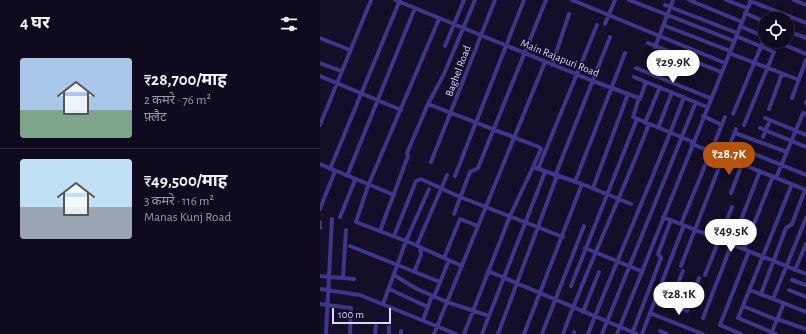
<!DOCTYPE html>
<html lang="hi">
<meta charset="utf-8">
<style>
body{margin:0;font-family:"Alegreya Sans","Noto Sans Devanagari",sans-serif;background:#181327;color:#f1f3f6;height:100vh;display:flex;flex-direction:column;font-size:15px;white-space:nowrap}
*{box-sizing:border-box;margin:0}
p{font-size:13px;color:#9b9aa4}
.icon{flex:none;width:22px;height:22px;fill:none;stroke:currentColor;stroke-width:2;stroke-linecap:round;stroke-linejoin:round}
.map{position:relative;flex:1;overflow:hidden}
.panel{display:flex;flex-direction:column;background:#0f0a1e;width:320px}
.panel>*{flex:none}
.tools{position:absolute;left:438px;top:12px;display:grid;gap:8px}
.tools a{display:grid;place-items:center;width:36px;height:36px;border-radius:50%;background:#0f0a1e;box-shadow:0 2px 10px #0003,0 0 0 1px #2f2b3c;font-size:20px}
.scale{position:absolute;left:12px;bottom:10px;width:59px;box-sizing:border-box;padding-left:4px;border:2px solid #dcd5ff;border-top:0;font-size:11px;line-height:14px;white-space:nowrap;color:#dcd5ff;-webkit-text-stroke:3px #140e28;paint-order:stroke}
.price{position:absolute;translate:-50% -34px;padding:0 9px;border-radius:14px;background:#fff;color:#222;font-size:13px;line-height:26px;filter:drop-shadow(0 1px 2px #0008)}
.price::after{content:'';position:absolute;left:50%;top:24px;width:12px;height:9px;margin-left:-6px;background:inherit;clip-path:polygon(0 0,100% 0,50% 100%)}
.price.current{background:#b45309;color:#fff}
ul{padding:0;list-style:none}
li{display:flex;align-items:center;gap:12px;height:100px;padding:0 20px}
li+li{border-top:1px solid #2f2b3c}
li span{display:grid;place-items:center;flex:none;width:112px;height:80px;border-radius:4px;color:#555}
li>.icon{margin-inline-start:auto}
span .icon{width:48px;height:48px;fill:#fffc;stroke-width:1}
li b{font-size:17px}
h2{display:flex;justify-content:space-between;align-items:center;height:48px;padding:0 20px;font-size:17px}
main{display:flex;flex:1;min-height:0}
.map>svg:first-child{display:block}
</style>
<main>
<section class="panel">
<h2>4 घर<svg class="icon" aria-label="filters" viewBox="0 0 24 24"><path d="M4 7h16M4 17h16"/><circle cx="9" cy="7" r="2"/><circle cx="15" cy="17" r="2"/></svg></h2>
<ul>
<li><span style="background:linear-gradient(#a9c7e8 65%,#7fa58c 0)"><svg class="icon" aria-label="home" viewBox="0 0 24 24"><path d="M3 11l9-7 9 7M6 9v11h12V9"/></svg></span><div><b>₹28,700/माह</b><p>2 कमरे · 76 m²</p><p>फ़्लैट</p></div></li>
<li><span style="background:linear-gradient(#bfe0f5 60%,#9aa5b1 0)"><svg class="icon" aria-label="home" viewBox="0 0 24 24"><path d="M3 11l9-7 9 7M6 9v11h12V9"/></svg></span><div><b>₹49,500/माह</b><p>3 कमरे · 116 m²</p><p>Manas Kunj Road</p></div></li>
</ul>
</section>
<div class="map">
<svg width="486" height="334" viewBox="0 0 486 334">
<rect width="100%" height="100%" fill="#140e28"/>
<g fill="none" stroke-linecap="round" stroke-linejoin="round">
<path stroke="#3e368a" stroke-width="4" d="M75,0L273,81L319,98L313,117L373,142
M252,0L405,63
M309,0L414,41
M369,0L422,22
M406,0L427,8
M474,0L486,5
M430,1L486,23
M345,5L417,33
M425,13L445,22
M119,19L48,186L36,222L91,243L142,266
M285,24L295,0
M343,25L410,51
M420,26L445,37
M467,31L486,38
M416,36L454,52L424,125
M0,38L30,50
M455,41L486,54
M328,43L401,72
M125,46L144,0
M335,47L353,0
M409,53L479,80
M0,63L21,71
M232,65L249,14
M316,68L390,98
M0,76L81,110
M314,77L387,107
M472,98L486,60
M320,99L326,82
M486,103V102
M108,104L219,147L221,149L213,167L262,184L311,204
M449,109L462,74
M413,114L445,37
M383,116L402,125
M445,118L486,135
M325,123L340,87
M0,125L51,0
M338,128L352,92
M440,128L486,147
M415,133L467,152
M443,137L450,120
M372,144L486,190
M410,144L486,175
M405,157L416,129
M111,162L175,0
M0,164L74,195
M10,169L80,0
M218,169L277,25
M27,176L95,8
M135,176L204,0
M235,176L290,37
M456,178L483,113L486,114
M255,182L305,53
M273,188L308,94
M411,193L422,164
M0,209L15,171
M134,214L150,172L158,168L226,0
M20,217L35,180
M343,217L486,274
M361,224L405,117
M0,228V222
M60,231L88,156L87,153L108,104L124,74L155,0
M74,236L96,181L101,179L140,197L243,237
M97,245L127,175
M30,246L120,282
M265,248L321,271
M424,249L453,176
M124,258L140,219L158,226
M361,266L403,157
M475,270L486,244
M168,271L317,334
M94,272L101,255L100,247
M74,275L97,289L127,302L169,316
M385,275L412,207
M0,276L34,279
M23,278L26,230
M472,280L486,285
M251,286L317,119
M0,289L40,295L136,334
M69,289L108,307
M430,290L486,312
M469,290L486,297
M441,294L466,228L472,224L485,190
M114,297L129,260
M337,298L367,311L379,278
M453,299L486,218
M350,303L363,271
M0,304L31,308L30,334
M63,304L86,241L109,189
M423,306L457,320
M263,312L279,272
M330,313L383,334
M383,318L440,171
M457,319L486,329
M103,320L112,296
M340,331L347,334
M6,334L12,219
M55,334L56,326
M69,334V327
M81,334V331
M114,334L225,62
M144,334L190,216L213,167
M162,334L225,172
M178,334L237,176
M204,334L262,184
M222,334L264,226
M243,334C269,263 302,195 329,124
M254,334V332
M268,334C299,254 334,177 364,97
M282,334L376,102
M297,334L431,0
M312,334L341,258L338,254L351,220
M322,334L364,225
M421,334L400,325L429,251
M451,334L464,303
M456,334L418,318L472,184"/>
</g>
<g text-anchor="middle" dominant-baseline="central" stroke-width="3" stroke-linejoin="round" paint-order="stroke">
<g font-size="11" fill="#dcd5ff" stroke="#140e28">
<text transform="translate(240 58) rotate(22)">Main Rajapuri Road</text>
<text transform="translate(138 71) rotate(-69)">Baghel Road</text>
</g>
</g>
</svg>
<div class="tools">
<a><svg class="icon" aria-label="locate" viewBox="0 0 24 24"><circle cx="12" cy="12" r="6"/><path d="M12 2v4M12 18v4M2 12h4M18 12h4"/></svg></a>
</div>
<div class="scale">100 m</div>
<b class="price" style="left:353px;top:84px">₹29.9K</b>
<b class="price current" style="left:409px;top:176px">₹28.7K</b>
<b class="price" style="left:411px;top:253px">₹49.5K</b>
<b class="price" style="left:359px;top:316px">₹28.1K</b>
</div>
</main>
